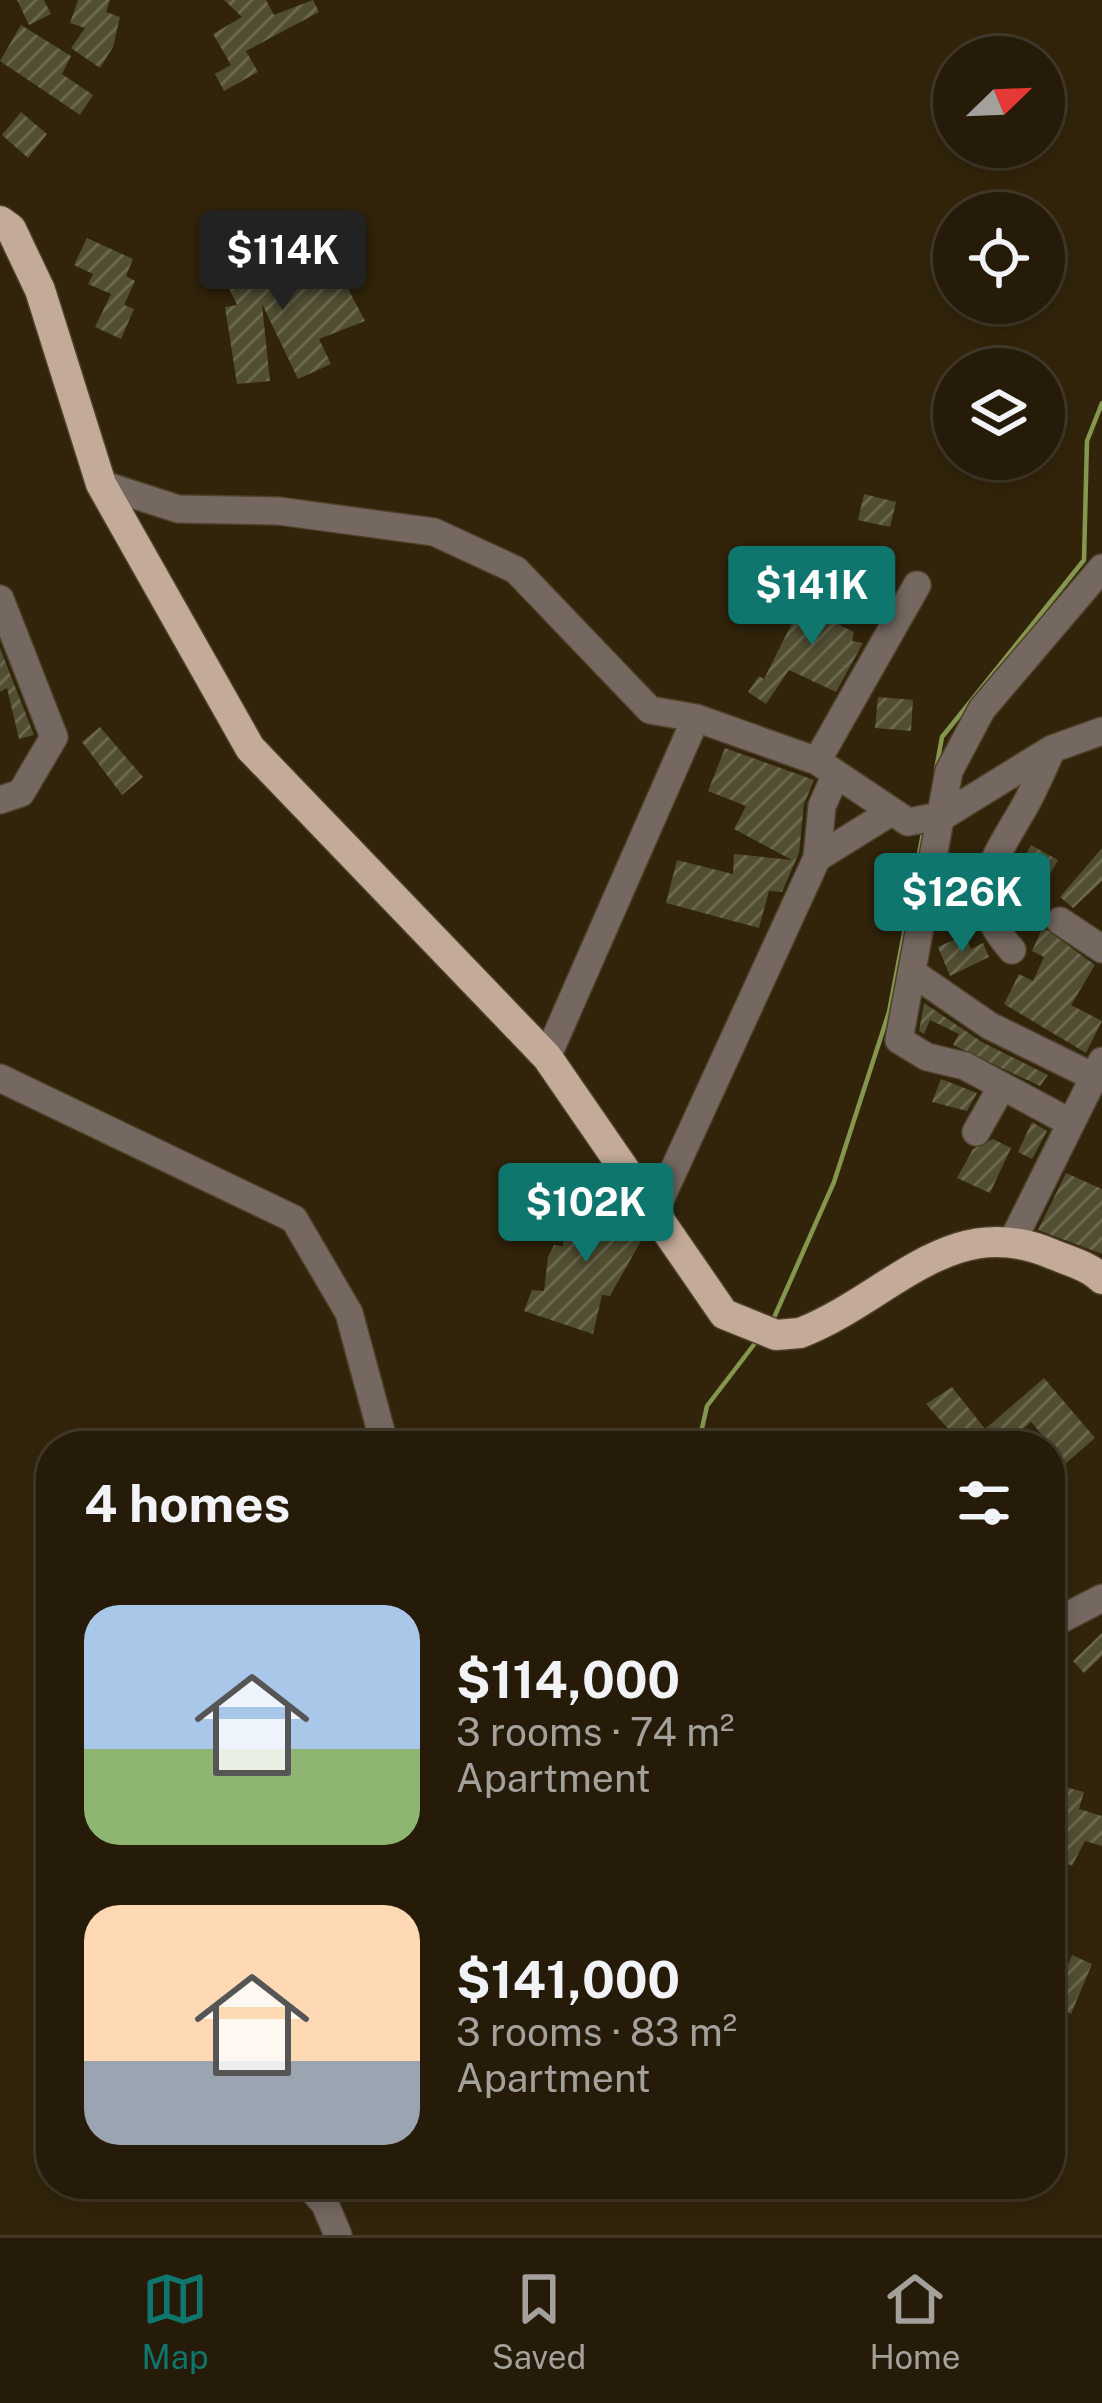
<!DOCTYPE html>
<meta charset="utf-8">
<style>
body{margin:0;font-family:"Public Sans",sans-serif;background:#322816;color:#f1f3f6;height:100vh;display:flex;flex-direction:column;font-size:45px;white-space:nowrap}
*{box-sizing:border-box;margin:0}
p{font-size:39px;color:#a4a19c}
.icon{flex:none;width:66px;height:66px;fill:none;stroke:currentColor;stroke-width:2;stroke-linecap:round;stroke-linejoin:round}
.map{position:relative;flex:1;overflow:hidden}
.sheet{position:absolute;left:36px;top:1431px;width:1029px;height:768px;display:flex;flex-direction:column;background:#261b08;border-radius:48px;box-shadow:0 6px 18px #0003,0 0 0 3px #423929}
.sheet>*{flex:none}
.needle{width:78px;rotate:67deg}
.controls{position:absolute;left:933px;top:36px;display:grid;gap:24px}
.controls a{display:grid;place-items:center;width:132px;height:132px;border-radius:50%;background:#261b08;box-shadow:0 6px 18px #0003,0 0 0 3px #423929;font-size:60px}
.price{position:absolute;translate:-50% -102px;padding:0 27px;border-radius:12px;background:#0f766e;color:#fff;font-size:39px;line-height:78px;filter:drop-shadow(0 3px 6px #0008)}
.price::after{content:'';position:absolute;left:50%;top:72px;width:36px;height:27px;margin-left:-18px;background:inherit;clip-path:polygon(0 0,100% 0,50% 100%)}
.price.current{background:#222;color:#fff}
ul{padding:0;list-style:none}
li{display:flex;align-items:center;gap:36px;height:300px;padding:0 48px}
li span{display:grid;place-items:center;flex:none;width:336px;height:240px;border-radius:36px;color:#555}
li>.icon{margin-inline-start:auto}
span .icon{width:144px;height:144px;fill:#fffc;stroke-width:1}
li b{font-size:51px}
h2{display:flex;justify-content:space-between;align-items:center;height:144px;padding:0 48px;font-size:51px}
.tabs{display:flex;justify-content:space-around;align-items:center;height:168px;border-top:3px solid #423929;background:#261b08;font-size:33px;color:#a4a19c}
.tabs a{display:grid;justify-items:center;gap:6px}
.tabs .current{color:#0f766e}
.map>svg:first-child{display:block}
</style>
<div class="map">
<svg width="1102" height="2235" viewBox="0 0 1102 2235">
<defs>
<pattern id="building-hatch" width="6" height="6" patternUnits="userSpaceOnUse" patternTransform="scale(3)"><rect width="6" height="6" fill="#514e32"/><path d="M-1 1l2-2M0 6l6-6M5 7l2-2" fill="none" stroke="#6b684f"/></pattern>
</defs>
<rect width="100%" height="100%" fill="#32240b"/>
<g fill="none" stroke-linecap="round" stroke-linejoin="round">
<path stroke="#85974e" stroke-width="4.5" d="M936,770L942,737L1084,560L1087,441L1102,403
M773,1320L834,1182L889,1012L924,828
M698,1446L707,1406L759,1338"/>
</g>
<path fill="url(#building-hatch)" d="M17,0H44L51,14L29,25Z
M78,0H110L106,12L120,17L113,47L100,68L71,48L85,28L70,23Z
M224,0H266L274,15L313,0L319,12L246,51L258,72L224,91L215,74L231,65L213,34L242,17Z
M21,25L71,56L62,74L93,95L80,115L0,61Z
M21,112L47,134L28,158L2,135Z
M87,238L133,259L126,276L135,281L124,305L134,309L121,339L95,327L111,294L88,284L93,274L74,265Z
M252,241L274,285L332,258L365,321L319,339L331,364L298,379L262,304L270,381L237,384L225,307L237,305L215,258Z
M864,494L896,502L890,527L858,520Z
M812,586L838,590L834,622L854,632L852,641L863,643L836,692L789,670L766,704L748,692L759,676L764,679L798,611L805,612Z
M0,648L34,735L19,739L7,688L0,692Z
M878,697L913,700L911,731L875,728Z
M100,727L143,777L122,795L82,742Z
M725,748L814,780L804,804L799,853L782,892L769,891L759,928L666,903L677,860L733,874L734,854L792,860L734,829L746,806L708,791Z
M1031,845L1058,860L1040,892L1013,877Z
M1102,848V881L1073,908L1060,897Z
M1043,927L1095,965L1071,1005L1102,1021L1086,1053L1004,1004L1019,974L1033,981L1044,957L1032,951Z
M965,935L971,949L983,943L989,957L950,976L938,947Z
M924,1003L982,1042L1048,1075L1040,1086L953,1045L959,1034L930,1020L924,1034L919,1031Z
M941,1079L977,1093L967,1111L932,1102Z
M1032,1122L1047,1131L1032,1159L1018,1152Z
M993,1139L1011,1148L990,1193L957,1178L973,1149Z
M1066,1173L1102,1189V1254L1038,1230Z
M587,1186L614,1188L640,1227L635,1238L641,1241L610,1296L602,1295L593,1334L524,1311L532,1290L544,1291L548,1257L554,1245L563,1246L564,1226L637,1231L580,1200Z
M1044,1378L1095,1438L1050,1477V1444L1031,1422L1004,1446H972L965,1437L960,1442L926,1404L952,1387L985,1429Z
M1102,1633V1656L1084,1673L1073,1661Z
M1062,1786L1084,1792L1079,1809L1102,1816V1846L1085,1841L1072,1866L1050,1855V1827L1063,1802Z
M1072,1955L1092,1964L1071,2014L1051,2005Z"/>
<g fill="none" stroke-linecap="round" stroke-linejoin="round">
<g stroke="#4e4129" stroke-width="30">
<path id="minor" d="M101,484L178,509L279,511L434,532L516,570L650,710L696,718L817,761L908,822L945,815L1052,749L1102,731
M0,599L54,737L21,793L0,800
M817,761L917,585
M817,858L822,806L836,774
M1060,921L1102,949
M1012,950C966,900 989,867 1019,816C1032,795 1042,771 1052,749
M913,973L990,1026L1094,1077
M547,1057L696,718
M0,1078L294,1219L349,1313L385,1446
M1071,1123L965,1066L927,1057L899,1040L949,771L982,709L1102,568
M976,1132L1001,1088
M654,1213L817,858L891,812
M1013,1240L1102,1061
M1050,1625L1102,1598
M307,2184L325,2204L338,2235"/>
</g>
<g stroke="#4e4129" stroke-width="33">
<path id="major" d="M0,221L11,229L40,290L101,484L250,748L547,1057L724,1314L776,1335L800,1333C890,1298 950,1210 1052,1254C1069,1261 1089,1266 1102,1279"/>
</g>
<use href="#minor" stroke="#746860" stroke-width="27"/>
<use href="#major" stroke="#c3aa99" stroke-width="30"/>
</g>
</svg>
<div class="controls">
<a><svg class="needle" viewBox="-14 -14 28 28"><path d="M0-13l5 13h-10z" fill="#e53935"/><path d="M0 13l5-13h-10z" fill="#a4a19c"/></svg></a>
<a><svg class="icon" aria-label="locate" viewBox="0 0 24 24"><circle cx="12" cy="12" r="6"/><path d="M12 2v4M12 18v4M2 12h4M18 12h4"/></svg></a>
<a><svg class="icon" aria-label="layers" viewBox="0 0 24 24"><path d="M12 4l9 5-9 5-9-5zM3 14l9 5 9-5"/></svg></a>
</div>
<b class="price current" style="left:283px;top:313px">$114K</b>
<b class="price" style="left:812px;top:648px">$141K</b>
<b class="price" style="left:962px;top:955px">$126K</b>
<b class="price" style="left:586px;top:1265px">$102K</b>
<section class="sheet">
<h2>4 homes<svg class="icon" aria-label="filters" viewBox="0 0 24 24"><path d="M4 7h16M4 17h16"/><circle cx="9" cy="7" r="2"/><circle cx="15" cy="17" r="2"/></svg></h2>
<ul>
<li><span style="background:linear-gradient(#a9c7e8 60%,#8fb573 0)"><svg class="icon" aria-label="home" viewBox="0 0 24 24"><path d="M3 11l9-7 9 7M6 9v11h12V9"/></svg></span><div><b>$114,000</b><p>3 rooms · 74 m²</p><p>Apartment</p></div></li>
<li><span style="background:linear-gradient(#ffd9b3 65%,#9aa5b1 0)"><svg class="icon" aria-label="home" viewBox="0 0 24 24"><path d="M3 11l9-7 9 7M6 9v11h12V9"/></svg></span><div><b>$141,000</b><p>3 rooms · 83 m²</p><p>Apartment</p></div></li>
</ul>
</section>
</div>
<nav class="tabs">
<a class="current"><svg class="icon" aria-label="map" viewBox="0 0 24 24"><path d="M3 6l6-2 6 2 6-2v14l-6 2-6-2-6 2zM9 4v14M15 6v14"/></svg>Map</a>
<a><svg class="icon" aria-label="saved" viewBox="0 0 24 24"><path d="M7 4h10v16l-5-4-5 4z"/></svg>Saved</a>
<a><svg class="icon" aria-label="home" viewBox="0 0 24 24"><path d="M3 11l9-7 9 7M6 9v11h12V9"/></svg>Home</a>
</nav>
